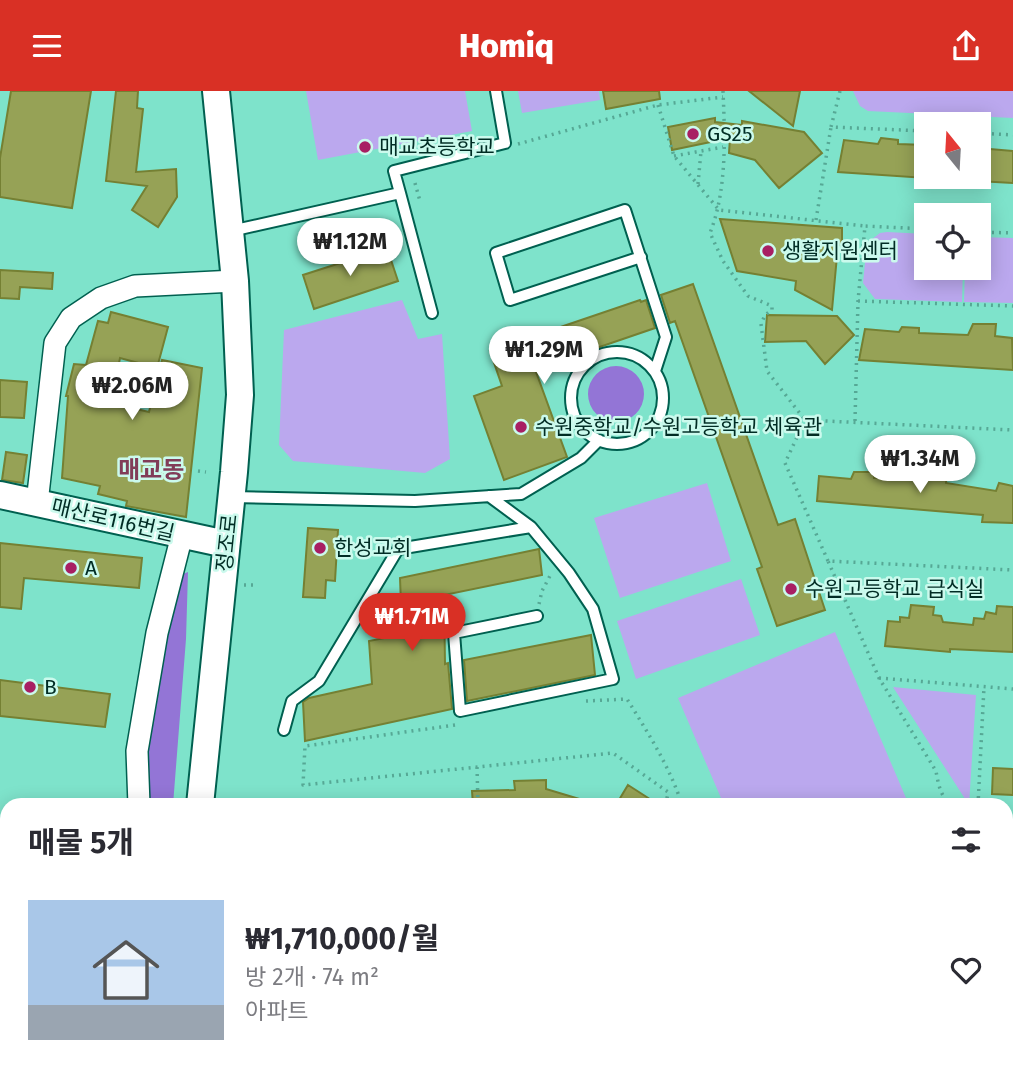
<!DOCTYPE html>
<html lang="ko">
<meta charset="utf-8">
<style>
body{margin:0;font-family:"Fira Sans","Noto Sans KR",sans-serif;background:#f7f7f7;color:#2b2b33;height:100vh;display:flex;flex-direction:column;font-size:26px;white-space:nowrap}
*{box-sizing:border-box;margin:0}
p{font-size:23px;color:#7c7c81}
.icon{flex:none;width:38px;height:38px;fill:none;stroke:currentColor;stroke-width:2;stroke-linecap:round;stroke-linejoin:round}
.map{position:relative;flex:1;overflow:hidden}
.details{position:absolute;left:0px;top:707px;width:1013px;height:273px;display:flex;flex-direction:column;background:#fff;border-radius:21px 21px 0 0;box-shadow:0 4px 18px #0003}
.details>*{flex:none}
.needle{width:46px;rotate:342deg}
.controls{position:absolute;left:914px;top:21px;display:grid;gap:14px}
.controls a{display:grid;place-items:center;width:77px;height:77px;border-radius:0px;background:#fff;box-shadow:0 4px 18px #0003;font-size:35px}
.price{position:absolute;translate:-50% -60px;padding:0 16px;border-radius:24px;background:#fff;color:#222;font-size:23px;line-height:46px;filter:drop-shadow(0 2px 4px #0008)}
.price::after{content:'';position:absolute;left:50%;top:42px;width:21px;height:16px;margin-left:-10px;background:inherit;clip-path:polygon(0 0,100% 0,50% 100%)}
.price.active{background:#d93025;color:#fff}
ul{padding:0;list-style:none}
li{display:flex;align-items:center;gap:21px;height:175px;padding:0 28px}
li+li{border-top:2px solid #e1e1e2}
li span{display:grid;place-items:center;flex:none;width:196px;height:140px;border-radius:0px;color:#555}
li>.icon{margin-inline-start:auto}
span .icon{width:84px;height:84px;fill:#fffc;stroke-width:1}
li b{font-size:30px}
h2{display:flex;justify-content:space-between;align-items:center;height:84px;padding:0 28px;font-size:30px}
header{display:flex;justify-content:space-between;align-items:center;height:91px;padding:0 28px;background:#d93025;color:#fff;font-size:32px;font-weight:800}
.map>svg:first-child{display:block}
</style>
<header><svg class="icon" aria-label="menu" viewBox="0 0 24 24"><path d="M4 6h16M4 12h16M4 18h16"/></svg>Homiq<svg class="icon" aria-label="share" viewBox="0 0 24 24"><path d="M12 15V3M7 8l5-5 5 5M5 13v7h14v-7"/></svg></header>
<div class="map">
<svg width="1013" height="980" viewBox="0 0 1013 980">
<rect width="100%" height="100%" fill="#7ee3cb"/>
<path fill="#bba8ee" d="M306,0H465L472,40L318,69Z
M518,0H599L600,9L522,22Z
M853,0H1013V27L868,20L860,15Z
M887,141L926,143V177H963L962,211L875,208L863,192L867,152L880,142Z
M978,146L1013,147V212L964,211L965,177H978Z
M402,209L418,248L442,243L450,368L425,382L293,370L279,354L284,239Z
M707,392L731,470L620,507L594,427Z
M741,488L760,544L636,588L617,530Z
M835,541L909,714H724L678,607Z
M893,596L976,604L969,714Z
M359,973H653V980H360Z"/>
<path fill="#9375d6" d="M588 303a28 28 0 1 1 56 0a28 28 0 1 1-56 0Z
M188,481L186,548L173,714H146C146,636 163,561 178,485Z"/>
<path fill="#96a256" stroke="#758033" stroke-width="2" d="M11,0H91L72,117L0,106V67Z
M116,0H138L137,17L143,18L136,81L176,78L177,106L158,136L132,119L147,95L106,90Z
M603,0H659L660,8L606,18Z
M749,0H800L793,35Z
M715,27V31L742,34V30L804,41L822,62L779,97L755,69L729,62L730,47L672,59L668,36Z
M881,47L898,49V53L926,54V87L838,81L844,49L878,53Z
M978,57L1013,60V92L978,90Z
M720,128L842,137V154H838L832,219L795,199L796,190L737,180Z
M387,157L398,190L314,218L303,184Z
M0,179L53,182L52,198L20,196L19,208L0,207Z
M693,193L778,434L795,428L825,519L777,535L757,478L762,476L675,230L670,232L661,204Z
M640,209L641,211L646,209L655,237L535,278L567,366L504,389L474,305L502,295L490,260Z
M111,221L168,236L157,277L120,267L111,312L149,321L162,269L202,277L186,426L126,415L127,410L98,403L100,395L62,387L68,305H66L74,273L86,274L98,230L108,232Z
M767,224L837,225L854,244L825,273L806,250L765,251Z
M973,233H996L995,245L1012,247L1013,279L859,269L865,238L899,241L902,236L919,237V242L968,244Z
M0,289L27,291L24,327L0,326Z
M6,361L27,364L23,392L2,389Z
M926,379L947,380L946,392L996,400L999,392L1013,395V432L982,431L983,424L817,410L819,385L851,388L854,381H874V387H922Z
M308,437L338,439L335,490L326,489L325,507L303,506Z
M0,452L142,467L139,497L24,487L21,518L0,516Z
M539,458L542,484L444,504L445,573L448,572L452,618L305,650L303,611L309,607L372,593L369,550L410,542V511L401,513L400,487Z
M911,514L934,516L933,524L941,525L943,531L973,534L974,527L984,528L986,521L996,523L997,515L1013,516V561L950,558V561L885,555L888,530L900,531V526L909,527Z
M591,544L595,584L467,610L464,569Z
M0,589L110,603L105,636L0,625Z
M993,677L1013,678V704L992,703Z
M546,689V698L586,710L585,714H473L472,700L515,699L514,690Z
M628,694L659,714H616Z"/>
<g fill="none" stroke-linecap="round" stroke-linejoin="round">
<g stroke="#006050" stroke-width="14">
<path id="service" d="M400,102L394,80L505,52L496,0
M231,140L400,102L432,222
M641,166L510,209L496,162L625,119L666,246L655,280
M571 307a46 46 0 1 1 92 0a46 46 0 1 1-92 0Z
M231,406L415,410L521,403L581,367L599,349
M531,436L569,482L593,518L613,588L460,620L454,542L537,525
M284,639L292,610L319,590L398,458L531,436L489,405
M701,980L710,978L728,980
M743,980L751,973"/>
</g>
<g stroke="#006050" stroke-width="24">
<path id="minor" d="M37,412L55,252L71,227L101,207L135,195L235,190
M139,714L137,660L157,542L182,444
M0,902H7"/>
</g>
<g stroke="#006050" stroke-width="30">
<path id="tertiary" d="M0,404L226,453
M200,714L234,381L240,304L235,190L216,0
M181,980V973"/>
</g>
<path stroke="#56a895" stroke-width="3.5" stroke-dasharray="2 5" stroke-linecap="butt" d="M723,0C725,46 727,99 710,142L723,170L748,205L772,215V219L765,224L761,233L767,280L805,329
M840,0L831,36L926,40
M658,14L674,65L719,119L865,135
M978,42L1013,44
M518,53L658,14L723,6
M674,65L723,56
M415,92L420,110
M698,93L701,60
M816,129L831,36
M978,141L1013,142
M858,210L1013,215
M855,330L858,210L865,135L926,138
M198,380L206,381
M828,470L785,372L805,329L1013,339
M244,494H253
M539,513L542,500L552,481
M879,587L1013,598
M586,610L627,608C648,642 670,676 682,714
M455,634L305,655L303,694L613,662L668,701L666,714
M477,676L478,714
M952,714C941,708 938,692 936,680L879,587L828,470L1013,479
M978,714L984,596
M1006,743L1013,744
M1006,879L1013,881
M1006,950H1013
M348,973L349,980
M672,980V973"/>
<use href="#service" stroke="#fff" stroke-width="10"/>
<use href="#minor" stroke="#fff" stroke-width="21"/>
<use href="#tertiary" stroke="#fff" stroke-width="26"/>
</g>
<g fill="#a81f63" stroke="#cbfaed" stroke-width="2.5">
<circle cx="693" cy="43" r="7"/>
<circle cx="365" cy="56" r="7"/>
<circle cx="768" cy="160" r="7"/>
<circle cx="521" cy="336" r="7"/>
<circle cx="320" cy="457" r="7"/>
<circle cx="71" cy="477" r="7"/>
<circle cx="791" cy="498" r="7"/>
<circle cx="30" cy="596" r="7"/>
</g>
<g text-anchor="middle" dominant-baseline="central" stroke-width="5" stroke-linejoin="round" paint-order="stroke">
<g font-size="21" fill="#002c24" stroke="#cbfaed" text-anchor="start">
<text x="707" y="43">GS25</text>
<text x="379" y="56">매교초등학교</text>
<text x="782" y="160">생활지원센터</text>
<text x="535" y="336">수원중학교/수원고등학교 체육관</text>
<text x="334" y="457">한성교회</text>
<text x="85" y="477">A</text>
<text x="805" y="498">수원고등학교 급식실</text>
<text x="44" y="596">B</text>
</g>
<g font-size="21" fill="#002c24" stroke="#cbfaed">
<text transform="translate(113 429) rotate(13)">매산로116번길</text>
<text transform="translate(227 452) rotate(-84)">정조로</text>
</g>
<g font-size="24" font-weight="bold" fill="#813c58" stroke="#cbfaed">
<text x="151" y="379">매교동</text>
</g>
</g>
</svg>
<div class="controls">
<a><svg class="needle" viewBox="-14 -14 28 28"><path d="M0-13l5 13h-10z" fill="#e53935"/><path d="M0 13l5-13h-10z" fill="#7c7c81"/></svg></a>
<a><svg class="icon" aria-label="locate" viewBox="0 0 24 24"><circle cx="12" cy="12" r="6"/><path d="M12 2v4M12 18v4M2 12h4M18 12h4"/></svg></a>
</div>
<b class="price" style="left:350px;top:187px">₩1.12M</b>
<b class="price" style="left:544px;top:295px">₩1.29M</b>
<b class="price" style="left:132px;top:331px">₩2.06M</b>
<b class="price" style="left:920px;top:404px">₩1.34M</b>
<b class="price active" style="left:412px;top:562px">₩1.71M</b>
<section class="details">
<h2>매물 5개<svg class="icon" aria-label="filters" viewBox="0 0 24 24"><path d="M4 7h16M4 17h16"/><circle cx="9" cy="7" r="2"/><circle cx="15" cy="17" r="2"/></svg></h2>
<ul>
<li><span style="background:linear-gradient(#a9c7e8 75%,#9aa5b1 0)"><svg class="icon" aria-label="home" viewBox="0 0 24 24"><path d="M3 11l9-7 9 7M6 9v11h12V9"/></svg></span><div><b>₩1,710,000/월</b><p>방 2개 · 74 m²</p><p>아파트</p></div><svg class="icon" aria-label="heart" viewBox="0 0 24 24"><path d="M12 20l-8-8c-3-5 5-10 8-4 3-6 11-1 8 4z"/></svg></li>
</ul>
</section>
</div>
